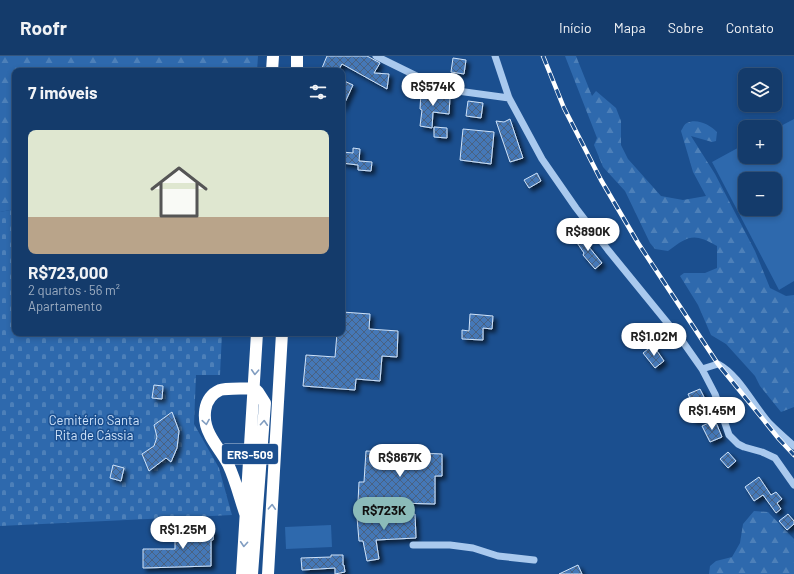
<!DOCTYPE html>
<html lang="pt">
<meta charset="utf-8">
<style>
body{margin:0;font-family:Barlow,sans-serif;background:#1d4271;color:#f1f3f6;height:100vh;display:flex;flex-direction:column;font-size:15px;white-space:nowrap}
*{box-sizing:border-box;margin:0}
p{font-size:13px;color:#9dadc1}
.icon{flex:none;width:22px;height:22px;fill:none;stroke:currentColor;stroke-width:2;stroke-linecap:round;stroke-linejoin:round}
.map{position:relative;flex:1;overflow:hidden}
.side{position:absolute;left:12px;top:12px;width:333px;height:268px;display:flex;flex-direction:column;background:#143b6b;border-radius:8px;box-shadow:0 2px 6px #0003,0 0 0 1px #33557e}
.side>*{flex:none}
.fabs{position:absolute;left:738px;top:12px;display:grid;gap:8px}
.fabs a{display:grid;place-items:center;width:44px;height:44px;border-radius:8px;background:#143b6b;box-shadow:0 2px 6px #0003,0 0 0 1px #33557e;font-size:20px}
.price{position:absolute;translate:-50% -34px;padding:0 9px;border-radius:14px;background:#fff;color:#222;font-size:13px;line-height:26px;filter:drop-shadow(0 1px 2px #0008)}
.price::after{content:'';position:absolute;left:50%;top:24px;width:12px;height:9px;margin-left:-6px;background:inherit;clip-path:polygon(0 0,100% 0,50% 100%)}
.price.selected{background:#8bbbb9;color:#111}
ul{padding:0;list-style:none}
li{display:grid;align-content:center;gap:8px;height:212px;padding:0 16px}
li span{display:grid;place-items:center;height:124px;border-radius:8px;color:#555}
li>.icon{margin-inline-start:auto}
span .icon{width:72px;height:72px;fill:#fffc;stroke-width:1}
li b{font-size:17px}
h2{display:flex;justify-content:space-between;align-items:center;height:48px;padding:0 16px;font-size:17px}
header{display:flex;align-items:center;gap:24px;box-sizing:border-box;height:56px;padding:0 20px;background:#143b6b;border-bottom:1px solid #33557e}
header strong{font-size:19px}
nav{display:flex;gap:22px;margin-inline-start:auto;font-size:14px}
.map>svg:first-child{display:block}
</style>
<header>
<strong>Roofr</strong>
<nav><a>Início</a><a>Mapa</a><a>Sobre</a><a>Contato</a></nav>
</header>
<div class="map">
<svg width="794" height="518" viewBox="0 0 794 518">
<defs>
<pattern id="forest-firs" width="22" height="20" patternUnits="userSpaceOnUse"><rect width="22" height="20" fill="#2e69ad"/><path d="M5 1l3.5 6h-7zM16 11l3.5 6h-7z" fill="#4d80b9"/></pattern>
<pattern id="cemetery-stones" width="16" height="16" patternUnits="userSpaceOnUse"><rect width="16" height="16" fill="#2e69ad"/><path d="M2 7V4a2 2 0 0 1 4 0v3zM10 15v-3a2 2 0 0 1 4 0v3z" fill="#4d80b9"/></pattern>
<pattern id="building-cross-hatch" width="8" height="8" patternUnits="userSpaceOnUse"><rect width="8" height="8" fill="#4478b7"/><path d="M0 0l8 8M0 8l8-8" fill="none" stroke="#486282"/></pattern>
<filter id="shadow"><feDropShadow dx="3.5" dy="3.5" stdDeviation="2" flood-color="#0009"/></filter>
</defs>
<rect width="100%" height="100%" fill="#1b4f8f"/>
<path fill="#2e69ad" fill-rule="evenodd" d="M794,63V225L779,234L712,106L745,88V101H775V73ZM745,123H775V153H745Z
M331,469L332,491L286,493L285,471Z"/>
<path fill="url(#forest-firs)" d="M0,0H258L257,15H15V153L0,156Z
M565,0H576L592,40L596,35L616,52L621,65V89L628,103L661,140L683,144L706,140L693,116L681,75C683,72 684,68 687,67C697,62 710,69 717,76L716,85L712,86L691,80L715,118L755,195L770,232L786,240L794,239V351L781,356L760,330L755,320L726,288L711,279L698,249L680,220L684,217H705L717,212V190C694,177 689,179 668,195L655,193L650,187L625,135L603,111L594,89L597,82Z
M754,455L768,456L794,483V518H709L710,510L716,505L732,501L740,487L743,468Z"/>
<path fill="url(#cemetery-stones)" d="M15,153V277H222L220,319H196L194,368L219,412L232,459L0,470V156Z"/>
<path fill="url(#building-cross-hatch)" stroke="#cfe3fa" filter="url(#shadow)" d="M327,0H367L380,7L374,17L389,18L387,33L342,8L338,15H327L322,12Z
M453,2L466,4L464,18L451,16Z
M342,24L353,29L342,53Z
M421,36L450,41L449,58L433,56L432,72L420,70L422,54L420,53Z
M468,45L483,47L481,62L466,60Z
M510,63L523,102L510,106L496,65L504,66Z
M434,71L447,72V82L434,81Z
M463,73L494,76L491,108L460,104Z
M353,92L360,93L359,105L372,106L371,115L358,114V109L342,107V96L353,97Z
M537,117L541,125L529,132L524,124Z
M580,177L589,191L602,207L595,213L583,199L584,197L573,181Z
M342,256L370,258L369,273L398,275L397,301L382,300L380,325L356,323L355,334L303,330L306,299L335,301L337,277H342Z
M470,258L493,260L492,273L483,272V284L462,283V274L469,275Z
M653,289L664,305L655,312L643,297Z
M154,329L163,330L162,343L152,342Z
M700,333L705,343L693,349L688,338Z
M696,348L703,360L695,365L688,353Z
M172,356L179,375L177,392L171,406L166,402L149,415L142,398L154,390L157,381L154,369Z
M715,364L722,381L710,386L702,370Z
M366,395L442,398V420H435V448L358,446L359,426H364Z
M728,396L736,405L728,412L720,403Z
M113,409L124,412L121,425L110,422Z
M759,421L771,439L776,436L782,443L777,447L781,453L776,457L763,439L754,445L745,431Z
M415,458L416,482L376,484L379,503L367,505L363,485H359L357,461Z
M788,458L794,465V468L787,474L779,465Z
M175,469H193V473L214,474L213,484H211V510L143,512V493H175Z
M331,499H343V509H344L345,516L335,518V512L302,514L301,502L331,501Z
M578,509L582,518H559Z"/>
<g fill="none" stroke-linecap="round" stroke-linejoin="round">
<path stroke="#a9c9ee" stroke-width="7" d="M376,0L443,33L509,42
M495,0L509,42L542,103L576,152L608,194L683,286L702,313L715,338L729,379L738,388L744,391L762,396L775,402L794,429
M702,313L718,308C739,319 753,349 769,367C777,375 786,383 794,390
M413,489H450L473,492L498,500L534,504"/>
<path stroke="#fff" stroke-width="12" d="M272,15L273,0
M297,15V0
M246,460C240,443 236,425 228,408C223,398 215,389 210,379C202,364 202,342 220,334C225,332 247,333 254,332L258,336L265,347L252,518
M242,518L257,277
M268,518L282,277"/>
<g stroke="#fff" stroke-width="4.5">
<path id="rail" d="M543,0L564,52L601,124L638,187L718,308L779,383L794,399"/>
</g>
<use href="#rail" stroke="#1b4f8f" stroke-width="3" stroke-dasharray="9" stroke-linecap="butt"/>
</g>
<defs><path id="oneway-chevron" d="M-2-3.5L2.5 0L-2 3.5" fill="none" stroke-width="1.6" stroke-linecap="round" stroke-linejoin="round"/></defs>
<g stroke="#829ec1">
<use href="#oneway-chevron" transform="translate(255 316) rotate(93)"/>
<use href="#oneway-chevron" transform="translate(206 366) rotate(81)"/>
<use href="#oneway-chevron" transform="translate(264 367) rotate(-86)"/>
<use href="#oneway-chevron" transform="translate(272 451) rotate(-87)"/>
<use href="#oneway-chevron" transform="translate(244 488) rotate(94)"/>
</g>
<g text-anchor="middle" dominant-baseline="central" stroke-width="3" stroke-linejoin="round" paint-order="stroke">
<rect fill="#1b4f8f" stroke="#bbcadd" stroke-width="1" x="222" y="388" width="56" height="20" rx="3"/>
<g font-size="12" font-weight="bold" fill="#fff">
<text x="250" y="398">ERS-509</text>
</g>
<g font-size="13" fill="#cfe3fa" stroke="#1b4f8f">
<text x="94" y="364">Cemitério Santa<tspan x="94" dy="15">Rita de Cássia</tspan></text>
</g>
</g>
</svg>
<div class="fabs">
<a><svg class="icon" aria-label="layers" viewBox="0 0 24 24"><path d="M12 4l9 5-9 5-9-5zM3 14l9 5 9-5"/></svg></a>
<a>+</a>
<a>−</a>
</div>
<b class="price" style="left:433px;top:51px">R$574K</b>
<b class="price" style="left:588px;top:196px">R$890K</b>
<b class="price" style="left:654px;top:301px">R$1.02M</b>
<b class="price" style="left:712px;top:375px">R$1.45M</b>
<b class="price" style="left:400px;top:422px">R$867K</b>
<b class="price selected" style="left:384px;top:475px">R$723K</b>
<b class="price" style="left:183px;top:494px">R$1.25M</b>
<section class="side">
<h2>7 imóveis<svg class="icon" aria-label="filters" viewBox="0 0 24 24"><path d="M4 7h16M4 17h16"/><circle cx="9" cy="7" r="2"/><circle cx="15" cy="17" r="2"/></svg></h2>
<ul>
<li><span style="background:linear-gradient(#dfe7d0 70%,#b9a48a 0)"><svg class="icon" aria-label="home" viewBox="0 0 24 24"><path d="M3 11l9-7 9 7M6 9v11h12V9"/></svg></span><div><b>R$723,000</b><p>2 quartos · 56 m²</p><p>Apartamento</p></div></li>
</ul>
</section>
</div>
